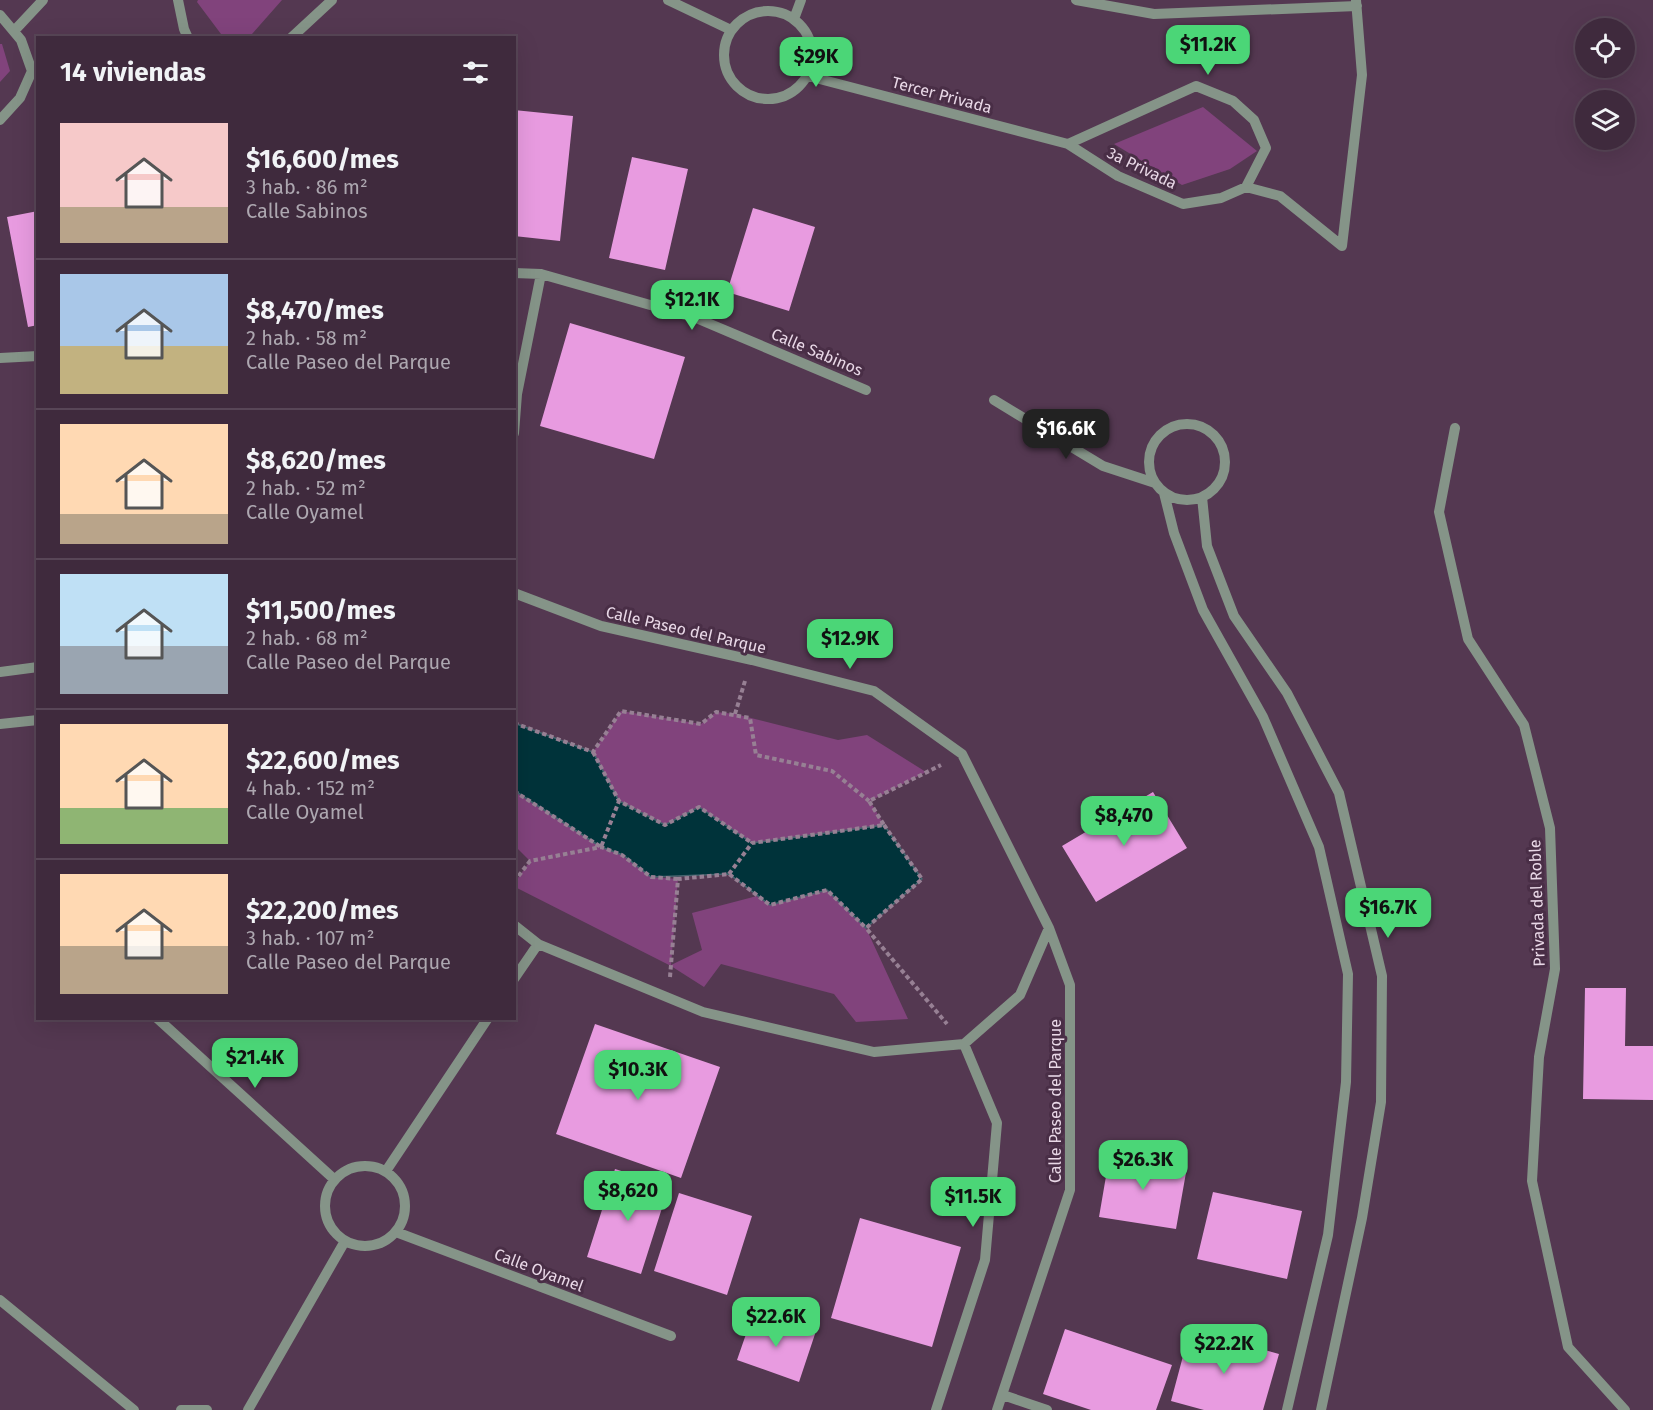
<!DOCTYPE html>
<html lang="es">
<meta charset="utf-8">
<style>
body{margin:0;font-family:"Fira Sans",sans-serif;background:#463244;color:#f1f3f6;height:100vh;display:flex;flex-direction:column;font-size:22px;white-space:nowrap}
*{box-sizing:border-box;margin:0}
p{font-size:20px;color:#ada7b0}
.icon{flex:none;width:33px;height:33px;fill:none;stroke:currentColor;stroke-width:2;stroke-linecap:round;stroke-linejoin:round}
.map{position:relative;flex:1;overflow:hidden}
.drawer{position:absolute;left:36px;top:36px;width:480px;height:984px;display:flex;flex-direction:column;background:#3f2a3d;border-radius:0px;box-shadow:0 6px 24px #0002,0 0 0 2px #584657}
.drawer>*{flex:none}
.buttons{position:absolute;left:1575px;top:18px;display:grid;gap:12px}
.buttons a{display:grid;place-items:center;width:60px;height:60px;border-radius:50%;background:#3f2a3d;box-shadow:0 6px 24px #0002,0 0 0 2px #584657;font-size:30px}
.price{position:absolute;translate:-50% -51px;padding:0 14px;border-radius:12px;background:#4bd677;color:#111;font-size:20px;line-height:39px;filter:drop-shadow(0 2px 3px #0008)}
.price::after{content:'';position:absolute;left:50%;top:36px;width:18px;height:14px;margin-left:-9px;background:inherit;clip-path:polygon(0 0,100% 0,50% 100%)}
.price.selected{background:#222;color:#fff}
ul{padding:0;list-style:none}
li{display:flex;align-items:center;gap:18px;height:150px;padding:0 24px}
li+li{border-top:2px solid #584657}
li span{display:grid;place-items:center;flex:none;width:168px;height:120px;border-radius:0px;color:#555}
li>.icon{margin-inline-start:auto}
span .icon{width:72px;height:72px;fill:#fffc;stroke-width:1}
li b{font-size:26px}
h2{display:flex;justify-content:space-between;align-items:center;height:72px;padding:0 24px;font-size:26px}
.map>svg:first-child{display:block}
</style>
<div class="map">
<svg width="1653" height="1410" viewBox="0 0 1653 1410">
<rect width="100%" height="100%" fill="#543851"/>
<path fill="#81437c" d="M198,0H282L252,34H221L197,2Z
M0,44H2L10,71L0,82Z
M1203,107L1257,151L1230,169L1182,185L1114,144Z
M621,711L701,724L716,712L735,714L838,740L867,735L926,772L870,801L884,825L752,843L699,807L665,825L619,801L593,752Z
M514,791L601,847L622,855L651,877L678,879L671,965L702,950L692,913L757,896L770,905L827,890L866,928L908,1019L856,1022L834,994L721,964L704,987L671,966L515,887V882L530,861L515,846Z"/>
<path fill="#00333a" stroke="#46646e" stroke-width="1.5" d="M514,723L593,752L619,801L665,825L699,807L752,843L884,825L922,879L866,928L827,890L770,905L729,874L651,877L623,855L601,847L515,791Z"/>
<path fill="#e89be0" d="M514,110L573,116L560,241L514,236Z
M632,157L688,169L665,270L609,258Z
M753,208L815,227L789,311L727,292Z
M38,211V325L28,327L7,217Z
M570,323L685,357L654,459L540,426Z
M1153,792L1187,848L1096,902L1062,846Z
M1585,988H1626L1625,1046H1653V1100L1583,1099Z
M595,1024L720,1067L681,1178L556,1134Z
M1110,1153L1187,1167L1176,1229L1099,1217Z
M615,1169L669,1186L641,1274L587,1257Z
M1213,1192L1302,1211L1287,1279L1197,1259Z
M679,1193L752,1216L727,1295L654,1271Z
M860,1218L961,1247L932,1347L831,1318Z
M753,1314L815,1334L799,1382L737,1360Z
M1065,1329L1172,1365L1156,1410H1091L1043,1394Z
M1190,1330L1279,1354L1263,1410H1204L1171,1401Z"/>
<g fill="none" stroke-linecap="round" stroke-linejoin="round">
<path stroke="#978094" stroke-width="4" stroke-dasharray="4.5 3" stroke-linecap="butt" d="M735,714L745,681
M514,723L593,752L621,711L701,724L716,712L750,718L756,755L832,771L869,801
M593,752L619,801
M514,791L601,847L619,801L665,825L699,807L752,843
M884,825L922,879L866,928L947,1024
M729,874L752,843L884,825L869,801L941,765
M514,882L530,861L601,847L622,855L651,877L678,879
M670,977L678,879L729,874L770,905L827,890L866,928"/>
<path stroke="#859488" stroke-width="10" d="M178,0L184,29L188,38
M668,0L731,30
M1076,0L1154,14L1357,6
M724 55a44 44 0 1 1 88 0a44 44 0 1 1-88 0Z
M0,15L21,40L32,71L20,98L0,120
M794,19L801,0
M14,31L43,0
M291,38L332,0
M808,76L1068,144L1118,176L1183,204L1221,198L1246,187L1266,148L1254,120L1233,101L1196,86L1068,144
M1246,187L1280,196L1342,246
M1342,246L1362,75L1356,0
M514,273L541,274L696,318L866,390
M0,358L38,356
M994,400L1103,466L1155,483
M1149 462a38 38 0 1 1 76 0a38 38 0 1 1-76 0Z
M1455,428L1439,512L1468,639L1524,725L1550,828L1555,969L1539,1057L1532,1181L1568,1347L1625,1410
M514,433L517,394L541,274
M1164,493L1174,533L1203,610L1263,717L1319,847L1348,974L1346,1082L1328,1235L1287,1410
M1202,497L1207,546L1234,616L1287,693L1339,793L1382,976L1381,1102L1362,1218L1321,1410
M514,593L601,626L752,660L874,691L962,754L1049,928L1070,985V1190L997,1410
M0,672L38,667
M0,724L38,720
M514,925L538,944L703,1012L874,1052L964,1044L1020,995L1049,928
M514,979L538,944
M157,1018L335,1180
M325 1206a40 40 0 1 1 80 0a40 40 0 1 1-80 0Z
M386,1171L488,1018
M396,1232L671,1336
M0,1300L134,1410
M1003,1395L1047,1410
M181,1410H207
M248,1410L345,1241
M936,1410L985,1260L997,1123L964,1044"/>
</g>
<g text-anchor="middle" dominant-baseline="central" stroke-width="6" stroke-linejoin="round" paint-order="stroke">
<g font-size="16" fill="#e9d8e7" stroke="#492e46">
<text transform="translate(942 95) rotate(15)">Tercer Privada</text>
<text transform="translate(1142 168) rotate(26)">3a Privada</text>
<text transform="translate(817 352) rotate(23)">Calle Sabinos</text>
<text transform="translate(686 630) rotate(13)">Calle Paseo del Parque</text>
<text transform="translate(1537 903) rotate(-92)">Privada del Roble</text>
<text transform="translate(1055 1101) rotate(-90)">Calle Paseo del Parque</text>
<text transform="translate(539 1270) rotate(21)">Calle Oyamel</text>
</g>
</g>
</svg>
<div class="buttons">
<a><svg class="icon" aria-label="locate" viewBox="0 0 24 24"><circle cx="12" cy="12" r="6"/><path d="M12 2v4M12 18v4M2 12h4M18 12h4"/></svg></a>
<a><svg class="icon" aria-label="layers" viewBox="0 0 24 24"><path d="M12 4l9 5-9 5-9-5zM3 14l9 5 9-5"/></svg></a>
</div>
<b class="price" style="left:1208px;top:76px">$11.2K</b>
<b class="price" style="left:816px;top:88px">$29K</b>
<b class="price" style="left:692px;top:331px">$12.1K</b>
<b class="price selected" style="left:1066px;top:460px">$16.6K</b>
<b class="price" style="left:850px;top:670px">$12.9K</b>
<b class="price" style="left:1124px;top:847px">$8,470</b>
<b class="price" style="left:1388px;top:939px">$16.7K</b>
<b class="price" style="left:255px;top:1089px">$21.4K</b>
<b class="price" style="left:638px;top:1101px">$10.3K</b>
<b class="price" style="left:1143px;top:1191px">$26.3K</b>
<b class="price" style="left:628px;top:1222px">$8,620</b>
<b class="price" style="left:973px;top:1228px">$11.5K</b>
<b class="price" style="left:776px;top:1348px">$22.6K</b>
<b class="price" style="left:1224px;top:1375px">$22.2K</b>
<section class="drawer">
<h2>14 viviendas<svg class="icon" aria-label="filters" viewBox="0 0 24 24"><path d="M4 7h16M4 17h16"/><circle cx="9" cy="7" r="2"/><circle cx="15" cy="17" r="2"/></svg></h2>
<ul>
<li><span style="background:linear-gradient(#f6c9c9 70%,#b9a48a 0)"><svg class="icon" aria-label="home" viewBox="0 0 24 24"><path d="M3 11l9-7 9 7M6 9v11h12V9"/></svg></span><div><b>$16,600/mes</b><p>3 hab. · 86 m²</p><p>Calle Sabinos</p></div></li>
<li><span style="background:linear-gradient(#a9c7e8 60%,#c2b280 0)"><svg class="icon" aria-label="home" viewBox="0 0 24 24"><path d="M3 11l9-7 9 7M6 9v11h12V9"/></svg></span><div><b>$8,470/mes</b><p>2 hab. · 58 m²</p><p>Calle Paseo del Parque</p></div></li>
<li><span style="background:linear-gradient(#ffd9b3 75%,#b9a48a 0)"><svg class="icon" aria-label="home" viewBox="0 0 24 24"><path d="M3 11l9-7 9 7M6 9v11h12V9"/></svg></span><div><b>$8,620/mes</b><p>2 hab. · 52 m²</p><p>Calle Oyamel</p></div></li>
<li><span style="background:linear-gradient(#bfe0f5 60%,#9aa5b1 0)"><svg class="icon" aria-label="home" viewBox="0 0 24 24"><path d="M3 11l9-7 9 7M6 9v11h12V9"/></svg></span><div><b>$11,500/mes</b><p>2 hab. · 68 m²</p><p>Calle Paseo del Parque</p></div></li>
<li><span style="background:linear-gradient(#ffd9b3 70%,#8fb573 0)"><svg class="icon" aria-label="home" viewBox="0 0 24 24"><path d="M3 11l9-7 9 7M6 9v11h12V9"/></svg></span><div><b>$22,600/mes</b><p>4 hab. · 152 m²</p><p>Calle Oyamel</p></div></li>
<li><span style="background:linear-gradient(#ffd9b3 60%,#b9a48a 0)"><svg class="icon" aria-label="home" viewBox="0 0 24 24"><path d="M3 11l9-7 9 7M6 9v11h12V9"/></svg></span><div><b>$22,200/mes</b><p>3 hab. · 107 m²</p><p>Calle Paseo del Parque</p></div></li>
</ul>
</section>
</div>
